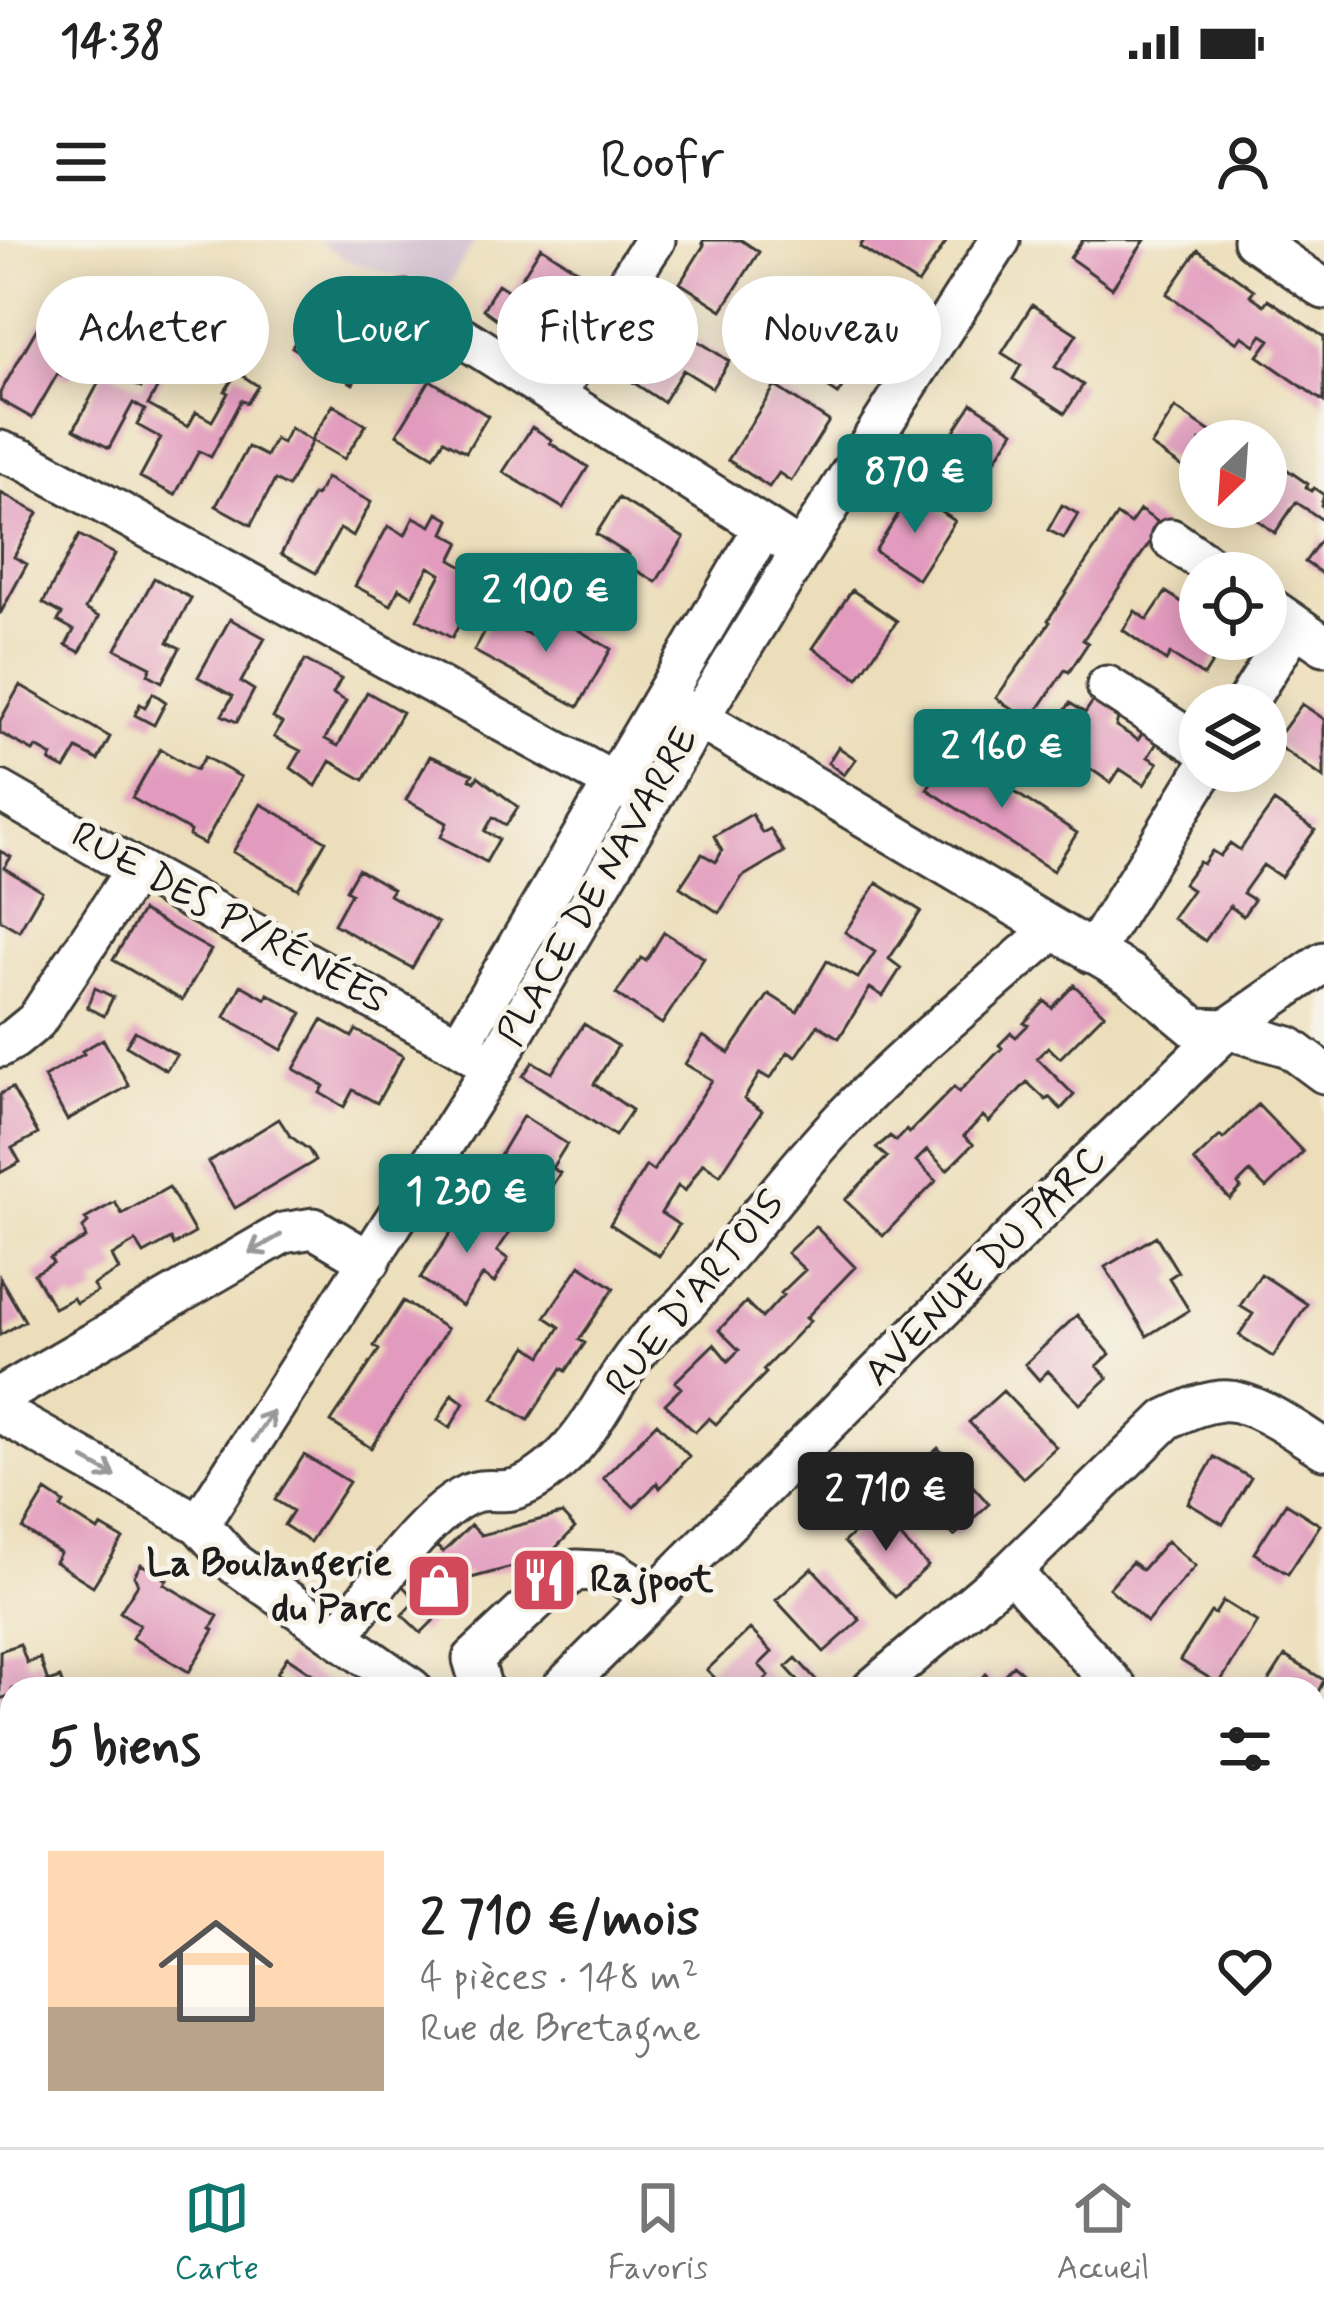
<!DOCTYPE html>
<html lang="fr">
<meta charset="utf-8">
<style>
body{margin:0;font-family:Mynerve,sans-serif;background:#f6f6f6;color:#222;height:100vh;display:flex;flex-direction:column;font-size:45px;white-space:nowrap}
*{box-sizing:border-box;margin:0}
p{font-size:39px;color:#767676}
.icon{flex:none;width:66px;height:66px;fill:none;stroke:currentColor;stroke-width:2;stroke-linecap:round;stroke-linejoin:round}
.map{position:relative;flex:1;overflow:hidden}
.panel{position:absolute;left:0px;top:1437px;width:1326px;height:471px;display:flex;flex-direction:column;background:#fff;border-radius:36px 36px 0 0;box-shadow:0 6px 30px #0003}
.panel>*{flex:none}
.top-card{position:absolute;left:36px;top:36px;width:1254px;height:108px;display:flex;gap:24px}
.needle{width:78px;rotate:205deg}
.buttons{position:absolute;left:1179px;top:180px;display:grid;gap:24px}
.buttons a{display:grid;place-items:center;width:108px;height:108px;border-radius:50%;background:#fff;box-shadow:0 6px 30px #0003;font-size:60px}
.price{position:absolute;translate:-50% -102px;padding:0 27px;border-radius:12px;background:#0f766e;color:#fff;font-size:39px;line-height:78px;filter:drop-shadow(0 3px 6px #0008)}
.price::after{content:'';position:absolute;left:50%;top:72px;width:36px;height:27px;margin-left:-18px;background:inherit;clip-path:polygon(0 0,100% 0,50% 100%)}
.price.selected{background:#222;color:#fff}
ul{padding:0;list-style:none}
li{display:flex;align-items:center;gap:36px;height:300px;padding:0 48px}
li span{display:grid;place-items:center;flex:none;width:336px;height:240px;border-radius:0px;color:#555}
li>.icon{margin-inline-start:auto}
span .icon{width:144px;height:144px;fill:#fffc;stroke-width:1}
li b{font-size:51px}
h2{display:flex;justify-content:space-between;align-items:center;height:144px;padding:0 48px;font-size:51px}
.pill{padding:0 42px;border-radius:54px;background:#fff;box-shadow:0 6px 30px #0003;font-size:42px;line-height:108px}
.pill.selected{background:#0f766e;color:#fff}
.status{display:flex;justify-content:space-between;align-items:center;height:84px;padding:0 60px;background:#fff;direction:ltr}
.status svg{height:33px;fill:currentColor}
header{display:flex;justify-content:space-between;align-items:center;height:156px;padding:0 48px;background:#fff;font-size:54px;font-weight:600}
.tab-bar{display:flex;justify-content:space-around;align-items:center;height:168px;border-top:3px solid #e0e0e0;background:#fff;font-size:33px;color:#767676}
.tab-bar a{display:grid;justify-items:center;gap:6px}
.tab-bar .selected{color:#0f766e}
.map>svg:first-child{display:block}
</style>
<div class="status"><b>14:38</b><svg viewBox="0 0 49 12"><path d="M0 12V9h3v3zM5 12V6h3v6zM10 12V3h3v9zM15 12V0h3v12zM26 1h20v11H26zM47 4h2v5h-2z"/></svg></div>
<header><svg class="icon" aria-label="menu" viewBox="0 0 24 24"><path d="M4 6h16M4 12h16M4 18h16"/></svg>Roofr<svg class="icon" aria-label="person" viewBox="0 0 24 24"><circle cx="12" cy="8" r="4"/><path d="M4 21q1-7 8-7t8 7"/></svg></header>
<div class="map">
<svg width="1324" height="1907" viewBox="0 0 1324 1907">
<rect width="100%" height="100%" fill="#f7f3e8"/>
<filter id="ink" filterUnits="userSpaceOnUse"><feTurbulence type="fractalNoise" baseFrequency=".00833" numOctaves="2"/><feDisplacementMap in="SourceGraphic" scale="24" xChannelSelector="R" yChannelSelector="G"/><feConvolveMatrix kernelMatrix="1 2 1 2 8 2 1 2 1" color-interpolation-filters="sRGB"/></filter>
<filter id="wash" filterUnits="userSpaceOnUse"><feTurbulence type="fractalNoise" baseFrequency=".004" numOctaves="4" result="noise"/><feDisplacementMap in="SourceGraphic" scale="48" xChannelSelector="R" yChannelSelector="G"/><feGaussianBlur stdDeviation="2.7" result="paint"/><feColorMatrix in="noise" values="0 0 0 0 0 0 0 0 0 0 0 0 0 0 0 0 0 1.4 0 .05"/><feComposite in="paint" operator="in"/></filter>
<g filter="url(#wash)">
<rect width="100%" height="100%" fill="#ecdeba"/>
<path fill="#cfbdcf" d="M317,0H476L443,53L347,20Z"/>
<g id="blocks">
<path fill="#e29bbe" d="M704,0H741L759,12L722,70L680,43L704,5L702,3Z
M864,0H942L946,2L918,44L860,7Z
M1083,0H1145L1112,48L1070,18Z
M541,7L585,35L572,56L569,54L544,93L539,89L530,103L483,69L498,44L512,53Z
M1198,10L1254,50L1250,55L1264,65L1268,59L1324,97V162L1258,116L1270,100L1262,95L1255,105L1242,96L1237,103L1167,54Z
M319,64L379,102L353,144L292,107Z
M1032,65L1077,94L1055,127L1083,145L1065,173L1013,139L1021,125L1002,113Z
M845,67L885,93L853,145L847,141L838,154L805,132Z
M657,74L729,121L712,148L683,130L663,162L622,135L647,96L645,94Z
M41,81L75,100L82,87L94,93L69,139L58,133L32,178L0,160V153Z
M106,129L141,148L150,130L163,137L148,165L188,187L196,172L212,181L228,153L225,151L237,132L258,146L247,163L241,160L211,217L199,211L175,255L140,237L161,198L137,185L145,170L133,163L109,208L74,189Z
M430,140L488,176L466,212L444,200L434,216L397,194Z
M775,146L829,181L791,241L779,233L769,247L728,220Z
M972,163L1014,191L976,249L934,222Z
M333,165L366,185L344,219L311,200Z
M1175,168L1224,201H1200V239L1151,206Z
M532,187L552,200L550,203L588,227L563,268L503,232Z
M290,188L312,201L288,247L275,240L251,285L216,266L248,207L266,216L275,199L282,203Z
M1279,224L1308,244L1306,248L1311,251L1314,248L1324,255L1321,265L1324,267V281L1296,262L1275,293L1251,275L1248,279L1232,267H1266V230L1272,234Z
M326,238L371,262L353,296L340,289L316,333L281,314L313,255L316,256Z
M912,252L955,281L918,339L875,311Z
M1,253L38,273L14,317L27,324L0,374Z
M619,258L684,298L656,342L624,323L629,315L596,294Z
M1062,265L1078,274L1064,298L1048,290Z
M1140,270L1164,286L1153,298L1083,400L1088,403L1069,432L1065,430L1030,481L996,458L1050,382L1048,380L1117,275L1130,284Z
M438,273L450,280L444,293L460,302L451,320L484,339L452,398L417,379L441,334L429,327L412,356L399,348L391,365L355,346L388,286L405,295L414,277L431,286Z
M79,295L115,314L85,369L99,377L80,412L66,405L74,390L58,381L62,374L43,363Z
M1324,295V335L1305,322Z
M154,338L191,358L168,402L180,408L162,442L148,434L151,427L116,409Z
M852,350L897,381L858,438L813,408Z
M1166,352L1200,374V399H1216L1209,410L1217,415L1204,436L1170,414L1166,421L1123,390L1135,371L1147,380Z
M544,370L611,409L578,467L474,411L493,376L530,395Z
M230,379L265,398L241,442L254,450L237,482L222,475L233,456L198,437Z
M305,420L341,439L333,454L346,461L325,499L338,506L367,452L402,472L364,540L330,521L316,546L291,528L301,511L274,497L282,483L273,478Z
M20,445L110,497L98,520L77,509L65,529L50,521L52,516L36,507L33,511L0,493V481Z
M153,453L166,462L154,485L135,475L140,464L145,467Z
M1097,455L1120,470L1116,486L1138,500L1146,488L1160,498L1148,517L1158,523L1144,545L1120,529L1111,543L1062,509L1066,503L1051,493L1070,463L1085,473Z
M1302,464L1324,479V538L1274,503Z
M838,507L856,519L844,535L828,523Z
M160,509L196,530L205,517L241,537L204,604L189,596L190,591L132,558Z
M952,511L1077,593L1053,631L927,549Z
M430,516L473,534L470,539L475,542L478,536L518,567L506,585L493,577L485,591L499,599L486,622L441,597L447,583L406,560Z
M1274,562L1315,590L1281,637L1263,625L1243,653L1254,660L1243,676L1230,666L1205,701L1172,678L1192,650L1183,644L1199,622L1203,624L1212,611L1220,616L1230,603L1240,610Z
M261,564L326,601L298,649L233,612Z
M752,574L762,593L770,589L784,612L742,637L719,673L680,647L702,614L716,622L722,611L714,596Z
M0,611L11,617L4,628L42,651L19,691L0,680Z
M358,629L393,649L389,655L438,683L412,728L334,684L351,653L346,650Z
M877,643L921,671L889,719L901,728L883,756L870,748L839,798L818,785L796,817L788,812L770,839L760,833L744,859L762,871L720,935L703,923L685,951L678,946L661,973L679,985L659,1016L610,984L646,926L653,931L712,840L685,824L703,796L729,813L769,754L797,772L827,721L858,738L875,712L845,692Z
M142,671L211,710L182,760L113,720Z
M664,692L704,718L662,784L616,754L641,718L646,721Z
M241,745L266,759L268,754L302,773L282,810L225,777Z
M1074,745L1104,774L1060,818L1048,807L1037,818L1074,855L1061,869L1049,857L1046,860L1027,842L989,882L983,876L964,896L973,904L947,930L927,910L916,921L936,941L883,996L845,960L887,917L876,908L890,896L896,901L906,890L909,893L954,847L959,852L1002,808L999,805L1011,793L1016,797L1028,785L1024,783L1045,761L1052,768Z
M95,748L113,757L104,776L87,767Z
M322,780L352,797L356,790L403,816L377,863L353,850L344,867L320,853L324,846L294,829Z
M584,784L618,806L594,844L632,870L615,896L523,836L533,822L552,833Z
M135,791L177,815L166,830L126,806Z
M103,799L129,846L67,880L44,837L84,814L82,811Z
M12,848L38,894L12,908L20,922L0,933V854Z
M1258,865L1303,912L1266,948L1250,932L1238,944L1241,948L1230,959L1194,921L1220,896L1223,899Z
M523,876L567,904L552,928L560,933L537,969L529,964L521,976L479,950Z
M279,879L290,896L309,910L315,921L235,968L208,922Z
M169,947L195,993L174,1005L171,999L144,1014L136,1001L112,1016L119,1030L93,1045L97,1052L76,1063L73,1058L54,1068L34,1034L53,1023L50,1018L86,998L83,988L88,983L85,979L115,962L122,974Z
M465,962L510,992L497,1011L508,1019L494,1043L483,1035L462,1066L420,1038L456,985L453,982Z
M815,986L855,1027L806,1078L810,1081L763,1130L766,1133L716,1184L709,1178L695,1192L665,1164L681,1148L675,1142L714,1104L728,1121L739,1110L719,1090L746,1062L762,1078L783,1055L781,1053L805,1030L787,1013Z
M1156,996L1178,1032L1169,1038L1189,1070L1147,1096L1105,1027Z
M580,1025L614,1048L579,1100L585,1103L566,1131L562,1128L528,1180L493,1158L527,1106L542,1116L560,1087L545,1077Z
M1261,1034L1307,1064L1273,1117L1239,1095L1253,1074L1240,1066Z
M0,1038L25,1081L0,1095Z
M403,1061L447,1089L371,1208L331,1182L379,1110L374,1106Z
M1077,1075L1110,1114L1097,1126L1108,1138L1080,1164L1048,1131L1039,1140L1025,1124Z
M1003,1151L1056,1207L1023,1238L969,1182Z
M452,1154L464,1163L450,1188L438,1180Z
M657,1183L689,1216L660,1248L657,1243L634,1267L603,1238Z
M938,1208L989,1264L954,1296L903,1240Z
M304,1215L349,1242L310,1302L284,1285L293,1271L275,1260Z
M1214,1217L1251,1238L1223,1284L1188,1263Z
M46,1251L64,1263L61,1268L81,1280L98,1291L101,1286L123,1299L93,1346L55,1322L60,1313L23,1289Z
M1286,1263L1320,1285L1288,1334L1254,1313Z
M876,1272L928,1326L895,1357L844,1302Z
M562,1274L575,1288L546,1318L471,1338L465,1333L427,1371L436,1378L421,1393L402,1375L416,1360L399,1342L436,1306L443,1312L471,1285L481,1295Z
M1167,1301L1195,1326L1147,1382L1109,1348L1132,1322L1142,1330Z
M141,1324L167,1340L164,1344L218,1376L211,1388L214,1390L189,1432L132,1398L140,1385L120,1372L138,1344L134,1336Z
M812,1328L860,1380L824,1412L776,1360Z
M1223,1361L1257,1382L1219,1444L1180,1420L1211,1372L1215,1374Z
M750,1389L772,1412L759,1425L769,1436L756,1448L749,1441L741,1449H726L707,1430Z
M20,1404L27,1423L40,1418L48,1442L60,1438L64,1449H12V1455L0,1459V1411Z
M1285,1416L1324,1440L1314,1460V1449H1264Z
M287,1417L324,1442L319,1449H286L290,1442L277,1433Z
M796,1418L818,1442L810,1449H806L786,1427Z
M1013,1425L1041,1449H966L972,1442L976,1445L985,1434L996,1444Z
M12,1781V1848L0,1842V1788L7,1791Z
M12,1860V1896H61L56,1907H3L10,1892L0,1886Z
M305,1896H370L365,1907H320L303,1901Z
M523,1896H549L569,1907H516Z
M1008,1896H1060L1055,1907H1006L1003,1905Z
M1160,1896H1211L1205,1907H1155Z"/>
</g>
</g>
<g filter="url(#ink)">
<use href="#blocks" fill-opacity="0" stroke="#3b3934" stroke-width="3"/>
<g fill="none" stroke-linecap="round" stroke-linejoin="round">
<g stroke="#3b3934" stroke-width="45">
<path id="minor" d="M1253,0L1324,49
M405,61L764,287
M555,154L655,0
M0,211L24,220L633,553
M1171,299L1220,333
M801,311L764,287L459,806L493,827L698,479L801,311L1000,0
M1266,365L1324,405
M1107,446L1200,506
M1245,465L1295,385
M678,466L1130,734L1195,788L1227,789L1289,807L1324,833
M0,551L136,629L459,806
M1092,713L1204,531
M0,807L14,799L36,781L136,629
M0,1157L283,993L314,988L370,1021
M0,1172L199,1284L235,1324L412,1449
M199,1284L493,827
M1011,1331L1118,1449
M339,1397C367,1358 429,1266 475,1252C486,1249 500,1252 511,1250C528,1246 546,1233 558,1222C597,1187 614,1135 649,1098C662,1084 677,1074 689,1060C745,997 796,926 855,866C917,803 986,749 1052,690
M482,1449L473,1419L541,1356L576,1330L615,1332L653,1357
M561,1449L1070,941L1227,789L1324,722
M872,1449L1011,1331L1167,1179C1185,1171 1201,1163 1221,1161C1252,1158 1298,1193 1324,1209
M1314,1565L1324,1548
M0,1656L12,1655
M1314,1665L1324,1678
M1314,1846L1324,1824
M229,1907L234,1896
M656,1907L664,1896
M944,1907L949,1896
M1286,1907L1291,1896"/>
</g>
<use href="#minor" stroke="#fff" stroke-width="39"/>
</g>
<defs><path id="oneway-shaft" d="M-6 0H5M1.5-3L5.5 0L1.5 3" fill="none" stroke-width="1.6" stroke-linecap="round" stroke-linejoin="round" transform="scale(3)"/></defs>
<g stroke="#999">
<use href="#oneway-shaft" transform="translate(265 1004) rotate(150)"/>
<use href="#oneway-shaft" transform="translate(263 1186) rotate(-57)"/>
<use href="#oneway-shaft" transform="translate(100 1228) rotate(29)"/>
</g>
</g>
<defs>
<g id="restaurant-square" transform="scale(3.45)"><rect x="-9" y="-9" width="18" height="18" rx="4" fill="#d1495b" stroke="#f7f3e8"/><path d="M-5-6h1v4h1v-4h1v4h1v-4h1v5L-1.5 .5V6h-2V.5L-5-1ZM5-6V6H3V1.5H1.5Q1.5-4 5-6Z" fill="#fff"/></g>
<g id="shop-square" transform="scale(3.45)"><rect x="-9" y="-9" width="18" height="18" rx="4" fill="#d1495b" stroke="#f7f3e8"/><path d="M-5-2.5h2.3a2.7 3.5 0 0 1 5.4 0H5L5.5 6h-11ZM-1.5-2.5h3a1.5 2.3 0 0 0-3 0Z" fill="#fff"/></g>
</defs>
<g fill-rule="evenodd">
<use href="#restaurant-square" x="544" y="1340"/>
<use href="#shop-square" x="439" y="1346"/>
</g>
<g text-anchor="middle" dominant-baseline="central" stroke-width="10" stroke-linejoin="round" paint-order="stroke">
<g font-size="39" fill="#1c1c1c" stroke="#f7f3e8">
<text transform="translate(599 647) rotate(-60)">PLACE DE NAVARRE</text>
<text transform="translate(229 679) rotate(29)">RUE DES PYRÉNÉES</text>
<text transform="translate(986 1026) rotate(-45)">AVENUE DU PARC</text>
<text transform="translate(696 1054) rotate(-50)">RUE D'ARTOIS</text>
</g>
<g font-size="39" font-weight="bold" fill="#1c1c1c" stroke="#f7f3e8" text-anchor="end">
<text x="392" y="1324">La Boulangerie<tspan x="392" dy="45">du Parc</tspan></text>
<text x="590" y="1340" text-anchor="start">Rajpoot</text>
</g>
</g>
</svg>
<div class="buttons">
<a><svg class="needle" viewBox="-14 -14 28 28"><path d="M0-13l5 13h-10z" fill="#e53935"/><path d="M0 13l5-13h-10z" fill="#767676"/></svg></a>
<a><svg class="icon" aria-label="locate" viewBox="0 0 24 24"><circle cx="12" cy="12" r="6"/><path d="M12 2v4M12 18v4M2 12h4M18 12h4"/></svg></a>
<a><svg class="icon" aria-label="layers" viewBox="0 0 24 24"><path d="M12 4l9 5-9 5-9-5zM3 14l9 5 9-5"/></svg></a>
</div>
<b class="price" style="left:915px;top:296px">870 €</b>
<b class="price" style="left:546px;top:415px">2 100 €</b>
<b class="price" style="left:1002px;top:571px">2 160 €</b>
<b class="price" style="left:467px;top:1016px">1 230 €</b>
<b class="price selected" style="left:886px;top:1314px">2 710 €</b>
<div class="top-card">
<a class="pill">Acheter</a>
<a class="pill selected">Louer</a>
<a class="pill">Filtres</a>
<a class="pill">Nouveau</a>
</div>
<section class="panel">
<h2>5 biens<svg class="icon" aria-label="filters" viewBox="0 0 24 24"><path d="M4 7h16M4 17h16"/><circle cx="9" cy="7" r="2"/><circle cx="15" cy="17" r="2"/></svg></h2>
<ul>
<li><span style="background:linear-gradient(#ffd9b3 65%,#b9a48a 0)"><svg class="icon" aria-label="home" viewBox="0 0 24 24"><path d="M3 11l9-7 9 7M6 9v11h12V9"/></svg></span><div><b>2 710 €/mois</b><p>4 pièces · 148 m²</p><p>Rue de Bretagne</p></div><svg class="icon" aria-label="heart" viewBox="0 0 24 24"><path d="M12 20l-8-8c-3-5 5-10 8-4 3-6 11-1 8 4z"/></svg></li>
</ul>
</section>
</div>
<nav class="tab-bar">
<a class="selected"><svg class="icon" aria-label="map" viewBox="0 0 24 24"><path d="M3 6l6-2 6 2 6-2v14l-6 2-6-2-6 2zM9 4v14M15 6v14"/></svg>Carte</a>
<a><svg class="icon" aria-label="saved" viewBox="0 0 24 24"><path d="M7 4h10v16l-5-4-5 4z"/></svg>Favoris</a>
<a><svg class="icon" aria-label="home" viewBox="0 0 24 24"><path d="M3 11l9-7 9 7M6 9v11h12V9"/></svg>Accueil</a>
</nav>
